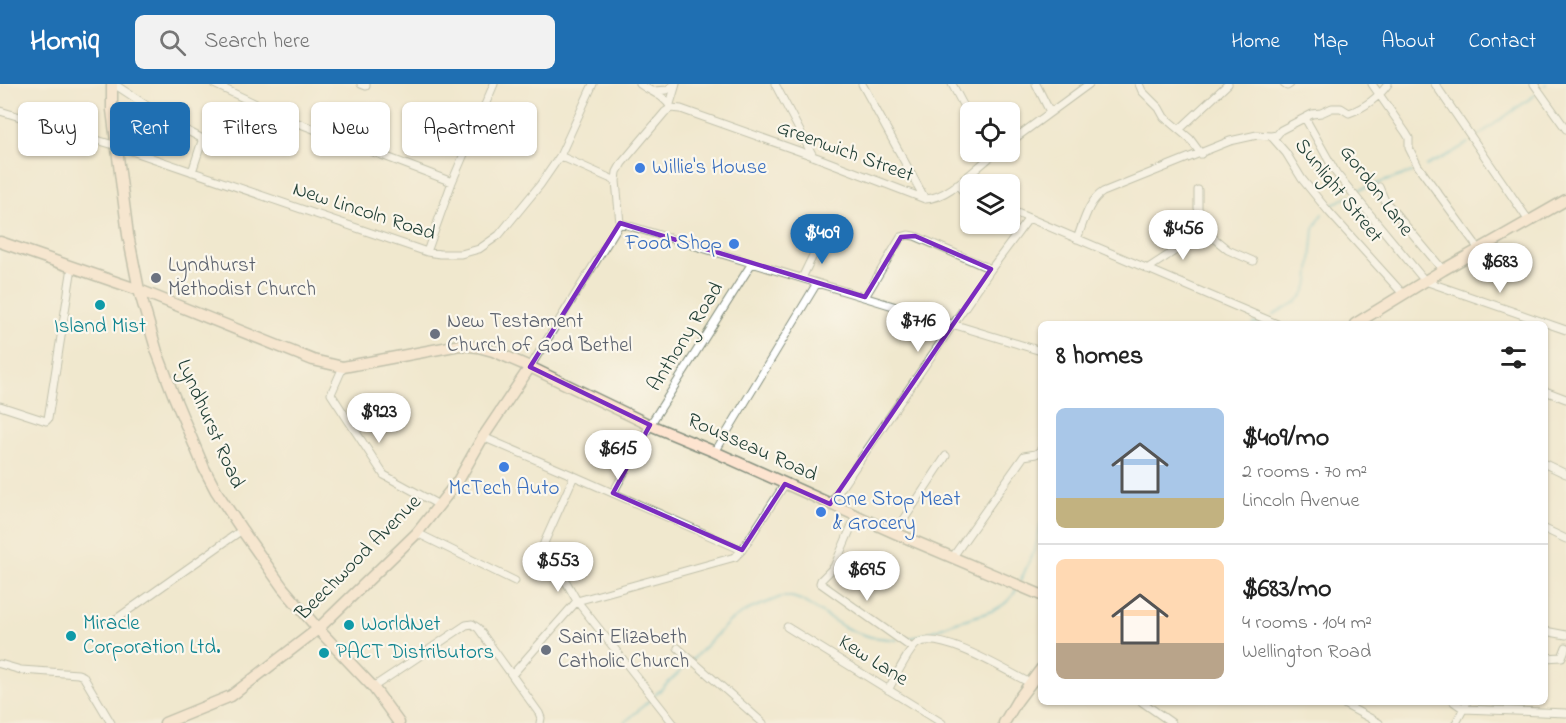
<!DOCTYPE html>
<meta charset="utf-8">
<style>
body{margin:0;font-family:"Indie Flower",sans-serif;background:#f2f2f2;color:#222;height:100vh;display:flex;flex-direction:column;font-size:22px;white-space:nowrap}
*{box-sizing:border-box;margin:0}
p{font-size:20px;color:#767676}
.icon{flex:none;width:33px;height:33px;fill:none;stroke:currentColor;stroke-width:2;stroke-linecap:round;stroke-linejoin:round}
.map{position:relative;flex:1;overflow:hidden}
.side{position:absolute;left:1038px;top:237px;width:510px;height:384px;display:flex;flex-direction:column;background:#fff;border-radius:9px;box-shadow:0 2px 4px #0004}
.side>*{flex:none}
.banner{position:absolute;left:18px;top:18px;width:570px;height:54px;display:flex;gap:12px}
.fabs{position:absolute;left:960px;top:18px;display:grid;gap:12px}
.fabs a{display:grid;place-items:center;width:60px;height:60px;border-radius:9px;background:#fff;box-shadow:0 2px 4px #0004;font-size:30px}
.price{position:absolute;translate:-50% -51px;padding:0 14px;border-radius:21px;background:#fff;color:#222;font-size:20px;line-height:39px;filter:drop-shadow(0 2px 3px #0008)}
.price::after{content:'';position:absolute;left:50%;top:36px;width:18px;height:14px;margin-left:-9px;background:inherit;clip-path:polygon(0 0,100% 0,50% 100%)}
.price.active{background:#1f6fb2;color:#fff}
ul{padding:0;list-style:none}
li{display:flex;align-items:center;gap:18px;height:150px;padding:0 18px}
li+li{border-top:2px solid #e0e0e0}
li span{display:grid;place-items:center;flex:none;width:168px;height:120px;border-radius:9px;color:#555}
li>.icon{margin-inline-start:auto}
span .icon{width:72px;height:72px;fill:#fffc;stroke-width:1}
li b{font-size:26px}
h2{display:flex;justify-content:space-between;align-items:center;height:72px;padding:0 18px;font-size:26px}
.pill{padding:0 21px;border-radius:9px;background:#fff;box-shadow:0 2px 4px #0004;font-size:21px;line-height:54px}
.pill.active{background:#1f6fb2;color:#fff}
header{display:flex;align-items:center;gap:36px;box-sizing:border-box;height:84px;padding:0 30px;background:#1f6fb2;color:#fff}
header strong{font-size:28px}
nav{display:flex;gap:33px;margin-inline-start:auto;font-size:21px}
.search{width:420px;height:54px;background:#f2f2f2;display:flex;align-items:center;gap:15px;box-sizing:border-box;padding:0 21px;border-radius:9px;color:#767676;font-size:22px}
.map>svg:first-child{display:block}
</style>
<header>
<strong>Homiq</strong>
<div class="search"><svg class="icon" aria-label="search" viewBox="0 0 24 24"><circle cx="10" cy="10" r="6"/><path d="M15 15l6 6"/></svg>Search here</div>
<nav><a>Home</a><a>Map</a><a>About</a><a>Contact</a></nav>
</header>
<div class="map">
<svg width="1566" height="639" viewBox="0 0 1566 639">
<rect width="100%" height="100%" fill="#fbf7ec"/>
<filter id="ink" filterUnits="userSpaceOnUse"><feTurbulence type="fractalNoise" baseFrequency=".0167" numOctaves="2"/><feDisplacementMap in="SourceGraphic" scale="12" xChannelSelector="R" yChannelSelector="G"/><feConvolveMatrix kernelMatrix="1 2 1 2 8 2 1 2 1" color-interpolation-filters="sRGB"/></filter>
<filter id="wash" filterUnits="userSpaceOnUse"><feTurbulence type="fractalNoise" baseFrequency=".008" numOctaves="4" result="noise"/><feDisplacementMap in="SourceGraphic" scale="24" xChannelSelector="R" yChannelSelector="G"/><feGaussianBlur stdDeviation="1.35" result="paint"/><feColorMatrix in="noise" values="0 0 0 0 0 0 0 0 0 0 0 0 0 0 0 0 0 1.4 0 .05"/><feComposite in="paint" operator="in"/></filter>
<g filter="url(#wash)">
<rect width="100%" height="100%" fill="#f0e8ce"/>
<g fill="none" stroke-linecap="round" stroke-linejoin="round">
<path stroke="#3eadbb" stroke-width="2" d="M1545,1L1546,0
M1479,51L1535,11
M1426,82L1452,69L1468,59
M1359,106L1412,88
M1331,122L1350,111
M1273,231L1296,218L1303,211L1309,198L1314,145L1322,130
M1253,240L1262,238
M1020,498L1035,464L1041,440
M903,555C920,554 937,545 953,539C976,531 1006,529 1017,504
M655,611L687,581L730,537L748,526L781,513H792L801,516L844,543L855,548L871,553L897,556
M624,639L651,615"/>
</g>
</g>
<g filter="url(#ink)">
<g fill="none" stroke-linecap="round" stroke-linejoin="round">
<g stroke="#889281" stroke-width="9">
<path id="street" d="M114,0L176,41L201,54L202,57L192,88
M214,0L290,36L452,98
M361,0L366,2V0
M640,0C650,8 665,11 671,24
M775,0L813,72
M862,0L925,115
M952,0L970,34
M1036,0L1050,28
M1139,0L1142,7L1159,24L1164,33L1190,55L1201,70
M1284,0L1287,2L1290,0
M1372,0L1406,49L1409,54V64L1418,82L1479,165
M1435,0L1529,137
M1534,0L1566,45
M654,7L667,6L675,0
M670,20L676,0
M671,24L681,25L813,72L925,115C950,114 977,82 997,68
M0,27L117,62L427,168L440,170H461L479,165L499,151L540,101L560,72L593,0
M1305,34L1336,89L1425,197L1566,246
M1180,45L1228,0
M1271,52L1277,51L1281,46L1312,30L1321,29L1332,24H1341L1349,29C1364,24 1379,13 1388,0
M1010,58L1089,0
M560,72L616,97
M957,100L962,106L970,110
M1379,103L1385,117L1443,186
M1198,106V124L1205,147L1228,166L1253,177
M1010,126L1277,240
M620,139L1041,267
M1077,155C1083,140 1088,117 1103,108L1230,57L1257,51L1271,52L1286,69L1302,95L1329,128L1404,211
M427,168L452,98L494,0
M1147,185L1205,147
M802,194L820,157
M865,213L901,153L908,151L915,152L991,185
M343,283L331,310L384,391L439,421
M530,283L620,139L616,97L617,88L622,79L665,28L671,24
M1545,307L1566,315
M0,322L46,337L48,335L72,183
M483,353L574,392L742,466
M715,368L817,199
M1545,380L1566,390
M574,392L544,459L577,517L673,639
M613,409L650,341L752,179
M830,420L991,185L1029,134
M856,432L834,483L821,496L820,499L912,564
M1545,445L1566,455
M417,449L515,497
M895,449L946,372
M952,474L1024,372L1036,370L1041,366
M109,540L242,446
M787,543L942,639
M1545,547L1566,551
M678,564L763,639
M1545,574L1562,573L1566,563
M0,580L21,586L78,590L83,592L111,639
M512,591L577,517L735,473L742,466L785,400
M373,603L466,541L472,540L478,544L539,629L541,634L540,639
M888,606C894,596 910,563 918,559C942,547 1008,588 1030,599
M1142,618L1172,639
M1340,618L1379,639
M1454,618L1464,625L1566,629
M1456,639L1467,618"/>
</g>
<g stroke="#889281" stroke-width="13">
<path id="secondary" d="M112,0V26L128,151L139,206L157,268L173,310L204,384L216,407L242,446L283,504L318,545L373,603L399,639
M0,158L139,206L313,276L343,283L460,261L478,263L493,267L530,283L650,341L715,368L895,449L1041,511
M1355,240L1443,186L1566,116
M165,639L231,612L318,545L417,449L458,397L483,353L530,283
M1004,639L1017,617L1041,585"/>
</g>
<use href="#street" stroke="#fff" stroke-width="7"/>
<use href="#secondary" stroke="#fde4d0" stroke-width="10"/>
</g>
</g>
<path d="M0 0H1566V639H0ZM620,139L865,213L901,153L915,152L991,185L830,420L785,400L742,466L613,409L650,341L530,283Z" fill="#f0e8ce" fill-opacity=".55" fill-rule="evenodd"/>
<path fill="none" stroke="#7b2cbf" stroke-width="4.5" stroke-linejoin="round" d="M620,139L865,213L901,153L915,152L991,185L830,420L785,400L742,466L613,409L650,341L530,283Z"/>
<g fill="#3f7fe0" stroke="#fbf7ec" stroke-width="2">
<circle cx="640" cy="84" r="6"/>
<circle cx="734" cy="160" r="6"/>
<circle cx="504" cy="383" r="6"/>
<circle cx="821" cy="428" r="6"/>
</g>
<g fill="#6b7280" stroke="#fbf7ec" stroke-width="2">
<circle cx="156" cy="194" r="6"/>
<circle cx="435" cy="250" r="6"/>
<circle cx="546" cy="566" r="6"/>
</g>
<g fill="#0f9aa8" stroke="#fbf7ec" stroke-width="2">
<circle cx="100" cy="221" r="6"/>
<circle cx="349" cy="541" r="6"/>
<circle cx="71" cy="552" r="6"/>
<circle cx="324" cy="569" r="6"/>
</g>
<g text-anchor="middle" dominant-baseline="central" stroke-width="4.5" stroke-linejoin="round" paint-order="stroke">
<g font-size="21" fill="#1f3d34" stroke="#fbf7ec">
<text transform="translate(845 68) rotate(20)">Greenwich Street</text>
<text transform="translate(1338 107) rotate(51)">Sunlight Street</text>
<text transform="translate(1376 107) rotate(53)">Gordon Lane</text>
<text transform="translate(364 128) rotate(18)">New Lincoln Road</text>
<text transform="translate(686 253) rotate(-58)">Anthony Road</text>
<text transform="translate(210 340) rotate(66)">Lyndhurst Road</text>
<text transform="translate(752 364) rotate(24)">Rousseau Road</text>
<text transform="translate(359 474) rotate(-45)">Beechwood Avenue</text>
<text transform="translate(873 577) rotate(32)">Kew Lane</text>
</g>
<g font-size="21" fill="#366cbe" stroke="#fbf7ec" text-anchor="start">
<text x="652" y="84">Willie's House</text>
<text x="722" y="160" text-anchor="end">Food Shop</text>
<text x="504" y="405" text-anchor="middle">McTech Auto</text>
<text x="833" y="416">One Stop Meat<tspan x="833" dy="24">&amp; Grocery</tspan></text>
</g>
<g font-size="21" fill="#5b616d" stroke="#fbf7ec" text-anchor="start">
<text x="168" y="182">Lyndhurst<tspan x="168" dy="24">Methodist Church</tspan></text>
<text x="447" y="238">New Testament<tspan x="447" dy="24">Church of God Bethel</tspan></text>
<text x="558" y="554">Saint Elizabeth<tspan x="558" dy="24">Catholic Church</tspan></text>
</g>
<g font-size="21" fill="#0d838f" stroke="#fbf7ec" text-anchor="start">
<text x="100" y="243" text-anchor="middle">Island Mist</text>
<text x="83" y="540">Miracle<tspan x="83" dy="24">Corporation Ltd.</tspan></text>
<text x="361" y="541">WorldNet</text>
<text x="336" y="569">PACT Distributors</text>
</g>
</g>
</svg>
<div class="fabs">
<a><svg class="icon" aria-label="locate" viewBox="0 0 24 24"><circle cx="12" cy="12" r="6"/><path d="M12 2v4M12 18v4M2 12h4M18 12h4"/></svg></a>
<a><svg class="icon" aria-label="layers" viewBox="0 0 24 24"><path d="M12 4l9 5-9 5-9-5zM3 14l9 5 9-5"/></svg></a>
</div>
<b class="price" style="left:1183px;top:177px">$456</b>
<b class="price active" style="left:822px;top:181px">$409</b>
<b class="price" style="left:1500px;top:210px">$683</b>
<b class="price" style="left:918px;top:269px">$716</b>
<b class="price" style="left:379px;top:360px">$923</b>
<b class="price" style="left:618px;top:397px">$615</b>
<b class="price" style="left:558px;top:509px">$553</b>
<b class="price" style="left:867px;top:518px">$695</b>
<div class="banner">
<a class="pill">Buy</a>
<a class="pill active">Rent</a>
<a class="pill">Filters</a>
<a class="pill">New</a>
<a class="pill">Apartment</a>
</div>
<section class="side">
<h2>8 homes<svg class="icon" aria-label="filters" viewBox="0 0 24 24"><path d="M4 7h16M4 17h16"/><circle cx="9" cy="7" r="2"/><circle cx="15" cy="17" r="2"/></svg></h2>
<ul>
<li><span style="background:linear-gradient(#a9c7e8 75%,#c2b280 0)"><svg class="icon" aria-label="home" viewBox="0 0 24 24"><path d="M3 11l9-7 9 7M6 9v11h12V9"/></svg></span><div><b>$409/mo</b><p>2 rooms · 70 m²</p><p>Lincoln Avenue</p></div></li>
<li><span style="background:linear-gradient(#ffd9b3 70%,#b9a48a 0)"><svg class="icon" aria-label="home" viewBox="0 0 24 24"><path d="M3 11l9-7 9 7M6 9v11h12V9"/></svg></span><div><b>$683/mo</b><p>4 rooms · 104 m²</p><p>Wellington Road</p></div></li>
</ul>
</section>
</div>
